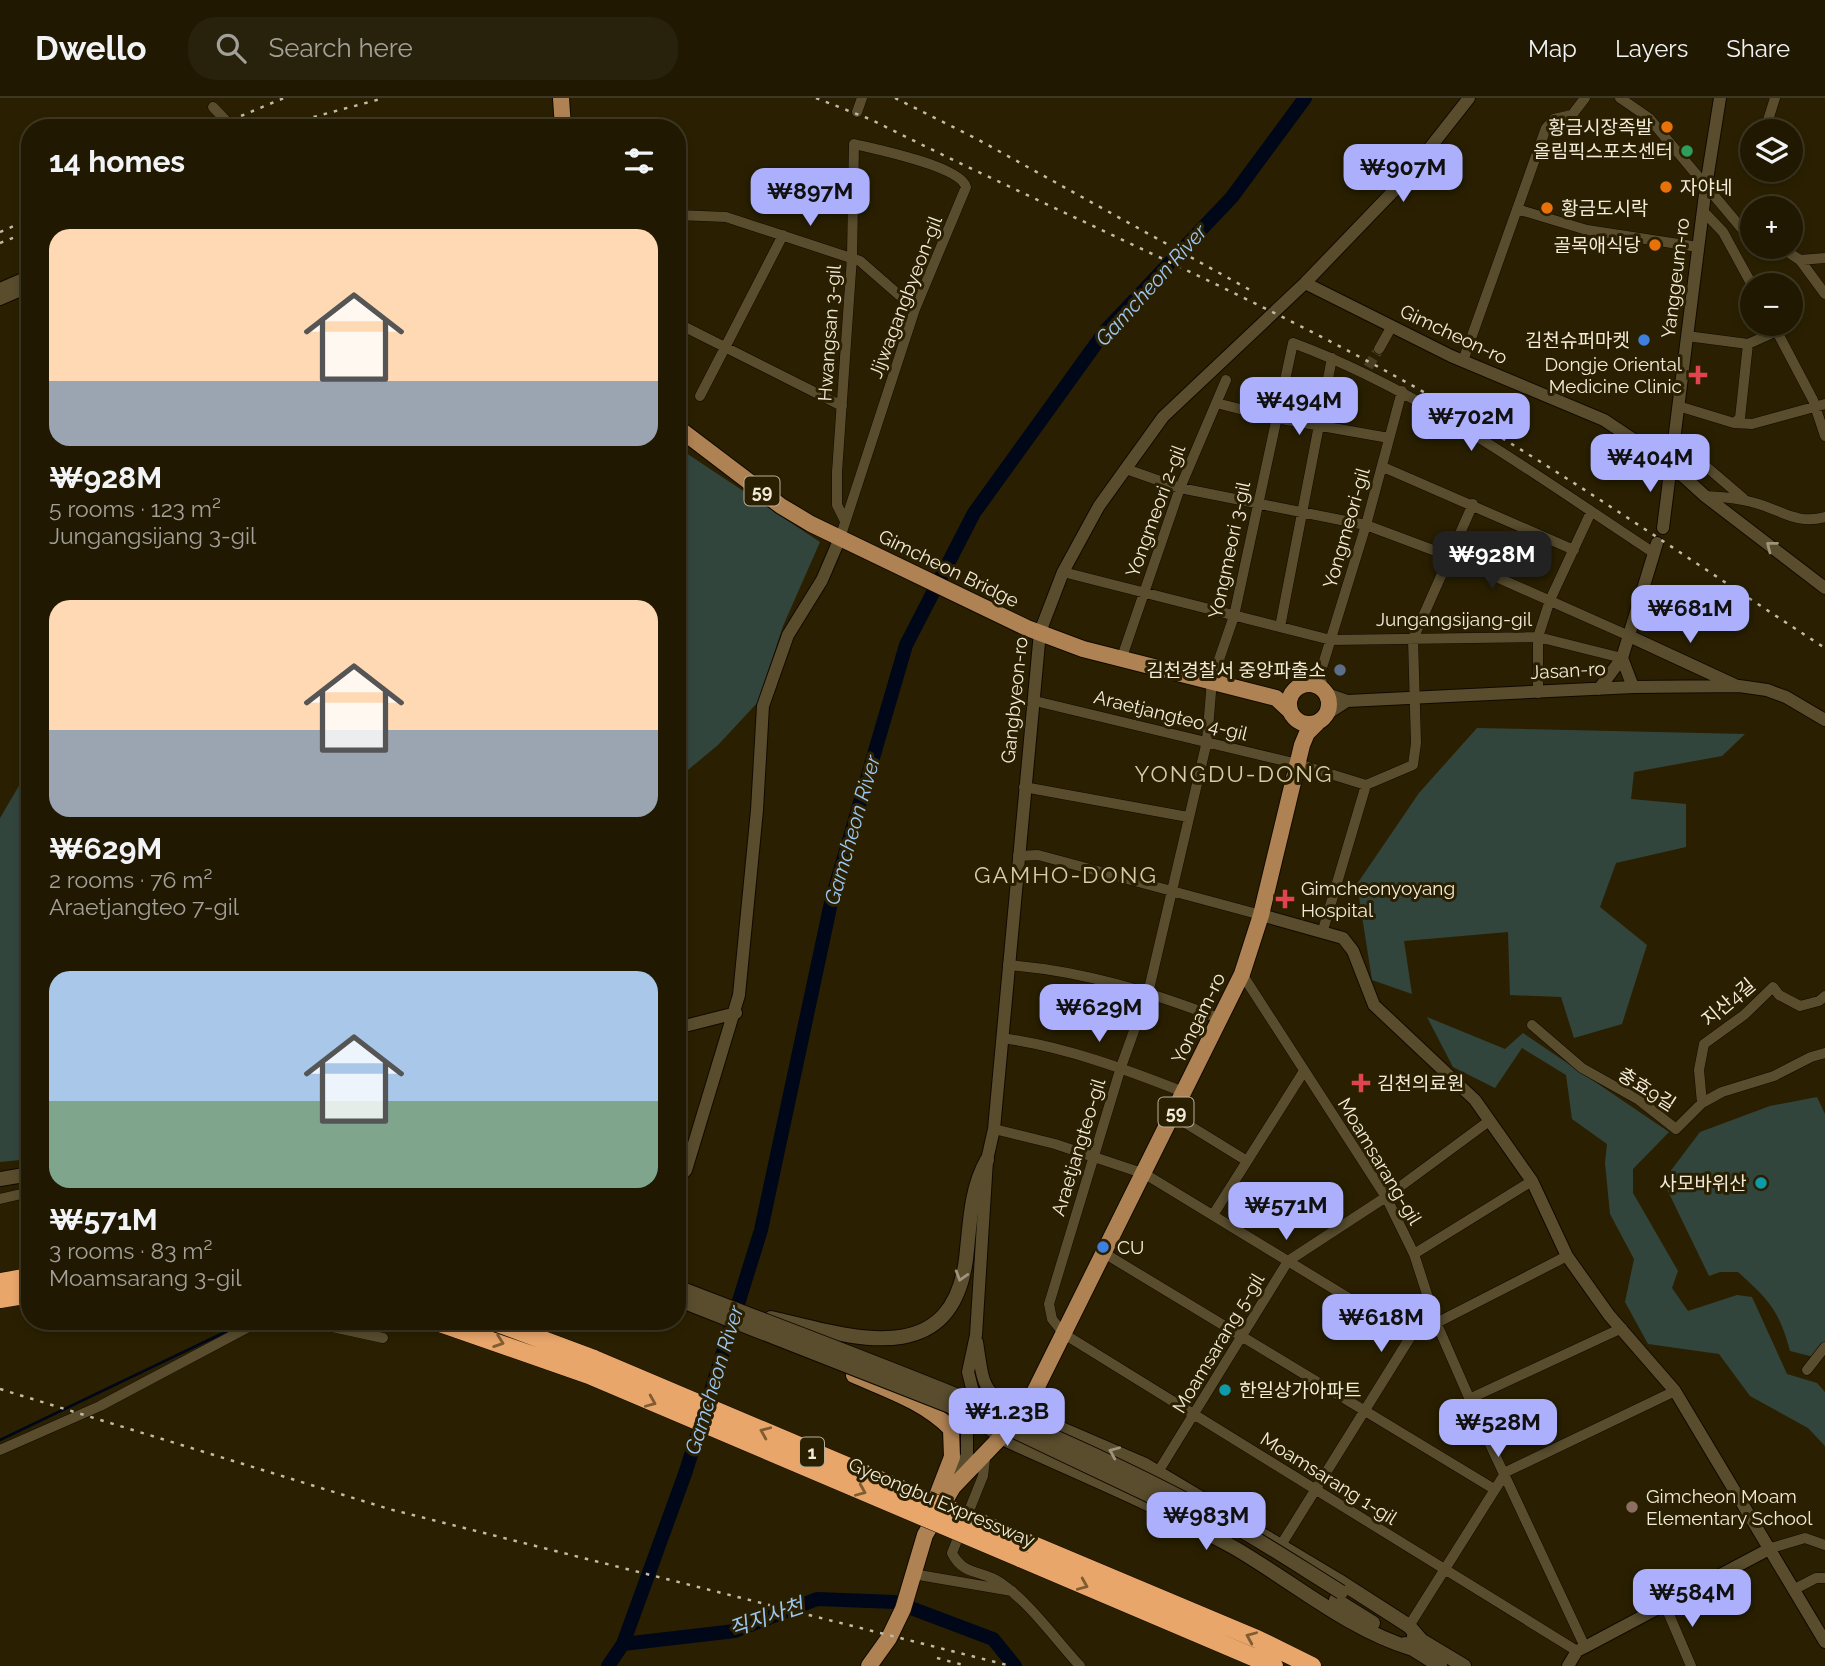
<!DOCTYPE html>
<meta charset="utf-8">
<style>
body{margin:0;font-family:Raleway,"Noto Sans KR",sans-serif;background:#28210b;color:#f1f3f6;height:100vh;display:flex;flex-direction:column;font-size:26px;white-space:nowrap}
*{box-sizing:border-box;margin:0}
p{font-size:23px;color:#a2a099}
.icon{flex:none;width:38px;height:38px;fill:none;stroke:currentColor;stroke-width:2;stroke-linecap:round;stroke-linejoin:round}
.map{position:relative;flex:1;overflow:hidden}
.sheet{position:absolute;left:21px;top:21px;width:665px;height:1211px;display:flex;flex-direction:column;background:#201801;border-radius:28px;box-shadow:0 4px 10px #0003,0 0 0 2px #3d3723}
.sheet>*{flex:none}
.fabs{position:absolute;left:1740px;top:21px;display:grid;gap:14px}
.fabs a{display:grid;place-items:center;width:63px;height:63px;border-radius:50%;background:#201801;box-shadow:0 4px 10px #0003,0 0 0 2px #3d3723;font-size:35px}
.price{position:absolute;translate:-50% -60px;padding:0 16px;border-radius:14px;background:#acaffb;color:#111;font-size:23px;line-height:46px;filter:drop-shadow(0 2px 4px #0008)}
.price::after{content:'';position:absolute;left:50%;top:42px;width:21px;height:16px;margin-left:-10px;background:inherit;clip-path:polygon(0 0,100% 0,50% 100%)}
.price.on{background:#222;color:#fff}
ul{padding:0;list-style:none}
li{display:grid;align-content:center;gap:14px;height:371px;padding:0 28px}
li span{display:grid;place-items:center;height:217px;border-radius:21px;color:#555}
li>.icon{margin-inline-start:auto}
span .icon{width:126px;height:126px;fill:#fffc;stroke-width:1}
li b{font-size:30px}
h2{display:flex;justify-content:space-between;align-items:center;height:84px;padding:0 28px;font-size:30px}
header{display:flex;align-items:center;gap:42px;box-sizing:border-box;height:98px;padding:0 35px;background:#201801;border-bottom:2px solid #3d3723}
header strong{font-size:33px}
nav{display:flex;gap:38px;margin-inline-start:auto;font-size:24px}
.search{width:490px;height:63px;background:#28210b;display:flex;align-items:center;gap:18px;box-sizing:border-box;padding:0 24px;border-radius:28px;color:#a2a099;font-size:26px}
.map>svg:first-child{display:block}
</style>
<header>
<strong>Dwello</strong>
<div class="search"><svg class="icon" aria-label="search" viewBox="0 0 24 24"><circle cx="10" cy="10" r="6"/><path d="M15 15l6 6"/></svg>Search here</div>
<nav><a>Map</a><a>Layers</a><a>Share</a></nav>
</header>
<div class="map">
<svg width="1825" height="1568" viewBox="0 0 1825 1568">
<rect width="100%" height="100%" fill="#2a2001"/>
<path fill="#32453c" d="M677,349L820,444L783,528L758,604L718,647L677,681Z
M1477,630L1745,636L1722,658L1634,674L1631,701L1686,706V749L1616,765L1600,809L1647,847L1622,926L1574,940L1561,899L1510,897L1508,834L1404,843L1412,896L1372,882L1357,786L1419,695Z
M30,669V1061L0,1064V720Z
M1427,919L1505,951L1523,935L1669,1034L1633,1071V1095L1678,1173L1672,1190L1688,1213L1737,1197L1752,1199L1787,1276L1817,1285L1825,1294V1348L1808,1330L1750,1298L1719,1256L1648,1246L1625,1204L1634,1161L1610,1116L1605,1065L1607,1046L1572,1021L1566,977L1522,950L1495,990L1453,969Z
M1817,999L1825,1016V1244L1814,1259L1790,1253C1779,1212 1769,1202 1738,1174H1720L1709,1178L1663,1083L1700,1034L1770,1008Z"/>
<g fill="none" stroke-linecap="round" stroke-linejoin="round">
<path stroke="#000718" stroke-width="2.5" d="M0,1342L246,1224"/>
<path stroke="#000718" stroke-width="14" d="M623,1546L735,1533L817,1501L895,1504L993,1541L1015,1568
M608,1568L623,1546L686,1373L761,1132L832,800L906,547L974,415L1106,232L1232,99L1305,0"/>
<path stroke="#483e22" stroke-width="10" stroke-dasharray="10 5" stroke-linecap="butt" d="M1368,269L1379,251"/>
<g stroke="#110900" stroke-width="11">
<path id="minor" d="M1620,0L1649,20L1743,132L1752,136
M213,9L233,30
M857,14L862,0
M1768,22L1775,0
M1517,111L1587,132L1698,149
M1703,113L1723,134L1752,187
M677,117L726,119L860,163L915,211
M1780,149L1800,162L1825,196
M1800,162L1825,160
M677,225L842,308
M1773,226L1813,302L1825,338
M1687,238L1748,246L1777,233
M1379,251L1392,228
M1463,263L1546,30L1554,21L1572,17L1585,0
M700,298L783,137
M1216,305L1276,320L1389,340
M1678,308L1734,325L1752,326L1825,306
M1734,325L1740,320L1748,246
M1671,357L1702,365L1743,400
M1383,369L1574,452
M1126,371L1180,390L1366,427L1449,458L1627,537
M1705,398C1723,399 1739,400 1755,405C1781,412 1797,427 1825,419
M840,440L915,211L966,89C960,68 875,51 854,46L852,159L837,374V407L845,423
M1063,474L1331,542L1538,539L1622,560
M1280,529L1332,260
M1122,559L1180,390L1226,282
M1310,586L1320,576
M1323,591L1320,576L1366,427L1402,293
M1538,595V539L1550,502L1591,414
M1035,603L1298,666L1366,687L1413,667L1416,645L1413,541L1473,406
M1024,689L1188,719
M1018,758L1038,757L1261,817
M1323,832L1366,687
M1008,867C1085,873 1150,894 1221,921
M1242,876L1386,1099L1414,1156L1436,1224L1481,1327L1585,1549
M1532,927L1582,970L1639,1002L1676,1031L1702,1005L1722,994L1774,978L1811,959L1825,955
M1002,940C1066,949 1125,971 1186,995
M1702,1005L1699,972L1704,946L1744,917L1773,889L1779,897L1800,908L1819,903L1825,898
M1174,1018L1247,1063
M994,1031L1055,1046L1145,1076L1411,1238
M0,1101L30,1094
M1213,1117L1304,973
M1104,1155L1494,1391
M1414,1156L1532,1083
M305,1223L383,1240
M1807,1272L1825,1249
M1469,1301L1622,1230
M0,1352L100,1308L260,1223
M986,1353L983,1378L952,1455C963,1478 983,1472 1001,1485C1031,1506 1055,1541 1080,1568
M1158,1374L1288,1163L1386,1099L1489,1023
M1281,1447L1411,1238L1567,1158
M1771,1450L1805,1440L1825,1447
M913,1476L1012,1493
M1793,1492L1816,1480H1825
M1665,1507L1691,1568
M1409,1528L1506,1374L1675,1293
M1577,1553L1064,1236L1052,1221L1049,1206L1121,969L1149,891L1207,643L1212,582L1234,518L1293,245C1423,293 1538,379 1654,455"/>
</g>
<g stroke="#110900" stroke-width="14">
<path id="tertiary" d="M1305,185L1451,258L1604,322L1670,366L1705,398L1825,490
M0,191L30,178
M0,201L30,188
M1663,430L1706,88L1720,0
M1627,537L1735,587
M1622,560L1633,589
M1599,591L1622,560L1657,445
M1327,596L1347,603L1633,589L1739,588L1767,592L1786,599L1825,622
M1327,616L1347,603
M1261,817L1343,840L1353,853L1374,907L1475,1002L1532,1083L1567,1158L1609,1217L1675,1293L1825,1544
M677,930L736,915
M677,1082L686,1072L739,897L757,712L763,608L788,537L822,482L840,440
M977,1244C984,1289 981,1295 1024,1315
M1002,1340L975,1321L974,1298L968,1274L976,1237L987,1062L994,1031L1040,534L1063,474L1099,408L1163,319L1305,185L1407,79L1469,0
M957,1380L967,1357V1310
M1568,1568L1577,1553L1585,1549L1771,1450"/>
</g>
<g stroke="#110900" stroke-width="16">
<path id="secondary" d="M0,1081L30,1076
M771,1220C846,1237 951,1276 966,1161C970,1127 970,1092 987,1062
M1024,1315L1145,1367L1339,1483L1409,1528L1422,1543
M1002,1340C1079,1375 1159,1408 1233,1449C1292,1483 1347,1531 1413,1551
M1336,1502L1373,1525
M1414,1538L1464,1568
M1405,1546L1440,1568"/>
</g>
<g stroke="#110900" stroke-width="18">
<path id="primary" d="M561,0L563,30
M677,329L781,408L811,426L1027,530L1083,551L1276,600L1290,613
M1289 606a20 20 0 1 1 40 0a20 20 0 1 1-40 0Z
M854,1277C888,1292 925,1304 951,1331L952,1359L935,1403
M869,1568L889,1540L903,1511L925,1437L953,1389L1024,1315L1242,876L1261,817L1302,647L1307,635L1317,625"/>
</g>
<g stroke="#110900" stroke-width="19">
<path id="motorway" d="M0,1184L30,1179
M0,1201L30,1196
M434,1223L589,1277
M492,1223L594,1261
M1031,1446L1257,1541L1312,1568
M1020,1460L1274,1568"/>
</g>
<use href="#minor" stroke="#594d2e" stroke-width="10"/>
<use href="#tertiary" stroke="#594d2e" stroke-width="12"/>
<use href="#secondary" stroke="#594d2e" stroke-width="14"/>
<use href="#primary" stroke="#af8253" stroke-width="16"/>
<use href="#motorway" stroke="#e8a66b" stroke-width="18"/>
<path stroke="#c3bba7" stroke-width="2.5" stroke-dasharray="3.5 7" stroke-linecap="butt" d="M816,0L872,22C1049,111 1231,187 1404,283C1549,363 1686,460 1825,550
M895,0L977,41L1250,192
M212,30L284,0
M273,30L384,0
M0,134L30,121
M0,145L30,133
M0,1291L389,1411L1011,1568
M937,1560L967,1568"/>
<g stroke="#110900" stroke-width="16" stroke-linecap="butt">
<path id="secondary-bridge" d="M677,1189C858,1259 1043,1324 1214,1417C1257,1440 1299,1468 1341,1494
M677,1201L1016,1334L1220,1431"/>
</g>
<g stroke="#110900" stroke-width="19" stroke-linecap="butt">
<path id="motorway-bridge" d="M594,1261L1031,1446
M589,1277L1020,1460"/>
</g>
<use href="#secondary-bridge" stroke="#594d2e" stroke-width="14"/>
<use href="#motorway-bridge" stroke="#e8a66b" stroke-width="18"/>
</g>
<defs><path id="oneway-chevron" d="M-2-3.5L2.5 0L-2 3.5" fill="none" stroke-width="1.6" stroke-linecap="round" stroke-linejoin="round" transform="scale(1.75)"/></defs>
<g stroke="#9e947b">
<use href="#oneway-chevron" transform="translate(1771 448) rotate(-142)"/>
<use href="#oneway-chevron" transform="translate(961 1178) rotate(107)"/>
<use href="#oneway-chevron" transform="translate(1114 1354) rotate(-157)"/>
</g>
<g stroke="#7f5c31">
<use href="#oneway-chevron" transform="translate(499 1244) rotate(19)"/>
<use href="#oneway-chevron" transform="translate(651 1304) rotate(23)"/>
<use href="#oneway-chevron" transform="translate(765 1334) rotate(-157)"/>
<use href="#oneway-chevron" transform="translate(861 1393) rotate(23)"/>
<use href="#oneway-chevron" transform="translate(1083 1487) rotate(23)"/>
<use href="#oneway-chevron" transform="translate(1251 1539) rotate(-157)"/>
</g>
<g fill="#e8710a" stroke="#2a2001" stroke-width="2.5">
<circle cx="1667" cy="29" r="7"/>
<circle cx="1666" cy="89" r="7"/>
<circle cx="1547" cy="110" r="7"/>
<circle cx="1655" cy="147" r="7"/>
</g>
<circle fill="#2e9e5b" stroke="#2a2001" stroke-width="2.5" cx="1687" cy="53" r="7"/>
<g fill="#3f7fe0" stroke="#2a2001" stroke-width="2.5">
<circle cx="1644" cy="242" r="7"/>
<circle cx="1103" cy="1149" r="7"/>
</g>
<g fill="#e0444e" stroke="#2a2001" stroke-width="2.5">
<path d="M1694.5 266.5h7v7h7v7h-7v7h-7v-7h-7v-7h7z"/>
<path d="M1281.5 790.5h7v7h7v7h-7v7h-7v-7h-7v-7h7z"/>
<path d="M1357.5 974.5h7v7h7v7h-7v7h-7v-7h-7v-7h7z"/>
</g>
<circle fill="#5c6f8a" stroke="#2a2001" stroke-width="2.5" cx="1340" cy="572" r="7"/>
<g fill="#0f9aa8" stroke="#2a2001" stroke-width="2.5">
<circle cx="1761" cy="1085" r="7"/>
<circle cx="1225" cy="1292" r="7"/>
</g>
<circle fill="#8d6e63" stroke="#2a2001" stroke-width="2.5" cx="1632" cy="1409" r="7"/>
<g text-anchor="middle" dominant-baseline="central" stroke-width="6" stroke-linejoin="round" paint-order="stroke">
<g fill="#2a2001" stroke="#b6ae99" stroke-width="2">
<rect x="744.5" y="378.5" width="35" height="29" rx="5"/>
<rect x="1158.5" y="999.5" width="35" height="29" rx="5"/>
<rect x="800" y="1339.5" width="24" height="29" rx="5"/>
</g>
<g font-size="18" font-weight="bold" fill="#f2ebda">
<text x="762" y="393">59</text>
<text x="1176" y="1014">59</text>
<text x="812" y="1354">1</text>
</g>
<g font-size="19" fill="#f2ebda" stroke="#2a2001" text-anchor="end">
<text x="1653" y="29">황금시장족발</text>
<text x="1673" y="53">올림픽스포츠센터</text>
<text x="1680" y="89" text-anchor="start">자야네</text>
<text x="1561" y="110" text-anchor="start">황금도시락</text>
<text x="1641" y="147">골목애식당</text>
<text x="1630" y="242">김천슈퍼마켓</text>
<text x="1682" y="266">Dongje Oriental<tspan x="1682" dy="22">Medicine Clinic</tspan></text>
<text x="1326" y="572">김천경찰서 중앙파출소</text>
<text x="1301" y="790" text-anchor="start">Gimcheonyoyang<tspan x="1301" dy="22">Hospital</tspan></text>
<text x="1377" y="985" text-anchor="start">김천의료원</text>
<text x="1747" y="1085">사모바위산</text>
<text x="1117" y="1149" text-anchor="start">CU</text>
<text x="1239" y="1292" text-anchor="start">한일상가아파트</text>
<text x="1646" y="1398" text-anchor="start">Gimcheon Moam<tspan x="1646" dy="22">Elementary School</tspan></text>
</g>
<g font-size="19" fill="#f2ebda" stroke="#2a2001">
<text transform="translate(1675 180) rotate(-83)">Yanggeum-ro</text>
<text transform="translate(905 199) rotate(-69)">Jijwagangbyeon-gil</text>
<text transform="translate(829 235) rotate(-86)">Hwangsan 3-gil</text>
<text transform="translate(1454 236) rotate(25)">Gimcheon-ro</text>
<text transform="translate(1155 413) rotate(-70)">Yongmeori 2-gil</text>
<text transform="translate(1346 430) rotate(-74)">Yongmeori-gil</text>
<text transform="translate(1229 452) rotate(-78)">Yongmeori 3-gil</text>
<text transform="translate(949 470) rotate(26)">Gimcheon Bridge</text>
<text x="1454" y="521">Jungangsijang-gil</text>
<text transform="translate(1568 572) rotate(-3)">Jasan-ro</text>
<text transform="translate(1014 602) rotate(-84)">Gangbyeon-ro</text>
<text transform="translate(1171 617) rotate(14)">Araetjangteo 4-gil</text>
<text transform="translate(1728 904) rotate(-40)">지산4길</text>
<text transform="translate(1198 920) rotate(-64)">Yongam-ro</text>
<text transform="translate(1647 991) rotate(32)">충효9길</text>
<text transform="translate(1078 1049) rotate(-73)">Araetjangteo-gil</text>
<text transform="translate(1380 1063) rotate(59)">Moamsarang-gil</text>
<text transform="translate(1218 1245) rotate(-59)">Moamsarang 5-gil</text>
<text transform="translate(1329 1380) rotate(32)">Moamsarang 1-gil</text>
<text transform="translate(942 1404) rotate(23)">Gyeongbu Expressway</text>
</g>
<g font-size="21" font-style="italic" fill="#9cc7f3" stroke="#2a2001">
<text transform="translate(1151 187) rotate(-48)">Gamcheon River</text>
<text transform="translate(852 732) rotate(-74)">Gamcheon River</text>
<text transform="translate(714 1282) rotate(-73)">Gamcheon River</text>
<text transform="translate(766 1519) rotate(-19)">직지사천</text>
</g>
<g font-size="23" letter-spacing="2" fill="#d9cca9" stroke="#2a2001">
<text x="1234" y="675">YONGDU-DONG</text>
<text x="1066" y="776">GAMHO-DONG</text>
</g>
</g>
</svg>
<div class="fabs">
<a><svg class="icon" aria-label="layers" viewBox="0 0 24 24"><path d="M12 4l9 5-9 5-9-5zM3 14l9 5 9-5"/></svg></a>
<a>+</a>
<a>−</a>
</div>
<b class="price" style="left:1403px;top:106px">₩907M</b>
<b class="price" style="left:810px;top:130px">₩897M</b>
<b class="price" style="left:1299px;top:339px">₩494M</b>
<b class="price" style="left:1471px;top:355px">₩702M</b>
<b class="price" style="left:1650px;top:396px">₩404M</b>
<b class="price on" style="left:1492px;top:493px">₩928M</b>
<b class="price" style="left:1690px;top:547px">₩681M</b>
<b class="price" style="left:1099px;top:946px">₩629M</b>
<b class="price" style="left:1286px;top:1144px">₩571M</b>
<b class="price" style="left:1381px;top:1256px">₩618M</b>
<b class="price" style="left:1007px;top:1350px">₩1.23B</b>
<b class="price" style="left:1498px;top:1361px">₩528M</b>
<b class="price" style="left:1206px;top:1454px">₩983M</b>
<b class="price" style="left:1692px;top:1531px">₩584M</b>
<section class="sheet">
<h2>14 homes<svg class="icon" aria-label="filters" viewBox="0 0 24 24"><path d="M4 7h16M4 17h16"/><circle cx="9" cy="7" r="2"/><circle cx="15" cy="17" r="2"/></svg></h2>
<ul>
<li><span style="background:linear-gradient(#ffd9b3 70%,#9aa5b1 0)"><svg class="icon" aria-label="home" viewBox="0 0 24 24"><path d="M3 11l9-7 9 7M6 9v11h12V9"/></svg></span><div><b>₩928M</b><p>5 rooms · 123 m²</p><p>Jungangsijang 3-gil</p></div></li>
<li><span style="background:linear-gradient(#ffd9b3 60%,#9aa5b1 0)"><svg class="icon" aria-label="home" viewBox="0 0 24 24"><path d="M3 11l9-7 9 7M6 9v11h12V9"/></svg></span><div><b>₩629M</b><p>2 rooms · 76 m²</p><p>Araetjangteo 7-gil</p></div></li>
<li><span style="background:linear-gradient(#a9c7e8 60%,#7fa58c 0)"><svg class="icon" aria-label="home" viewBox="0 0 24 24"><path d="M3 11l9-7 9 7M6 9v11h12V9"/></svg></span><div><b>₩571M</b><p>3 rooms · 83 m²</p><p>Moamsarang 3-gil</p></div></li>
</ul>
</section>
</div>
